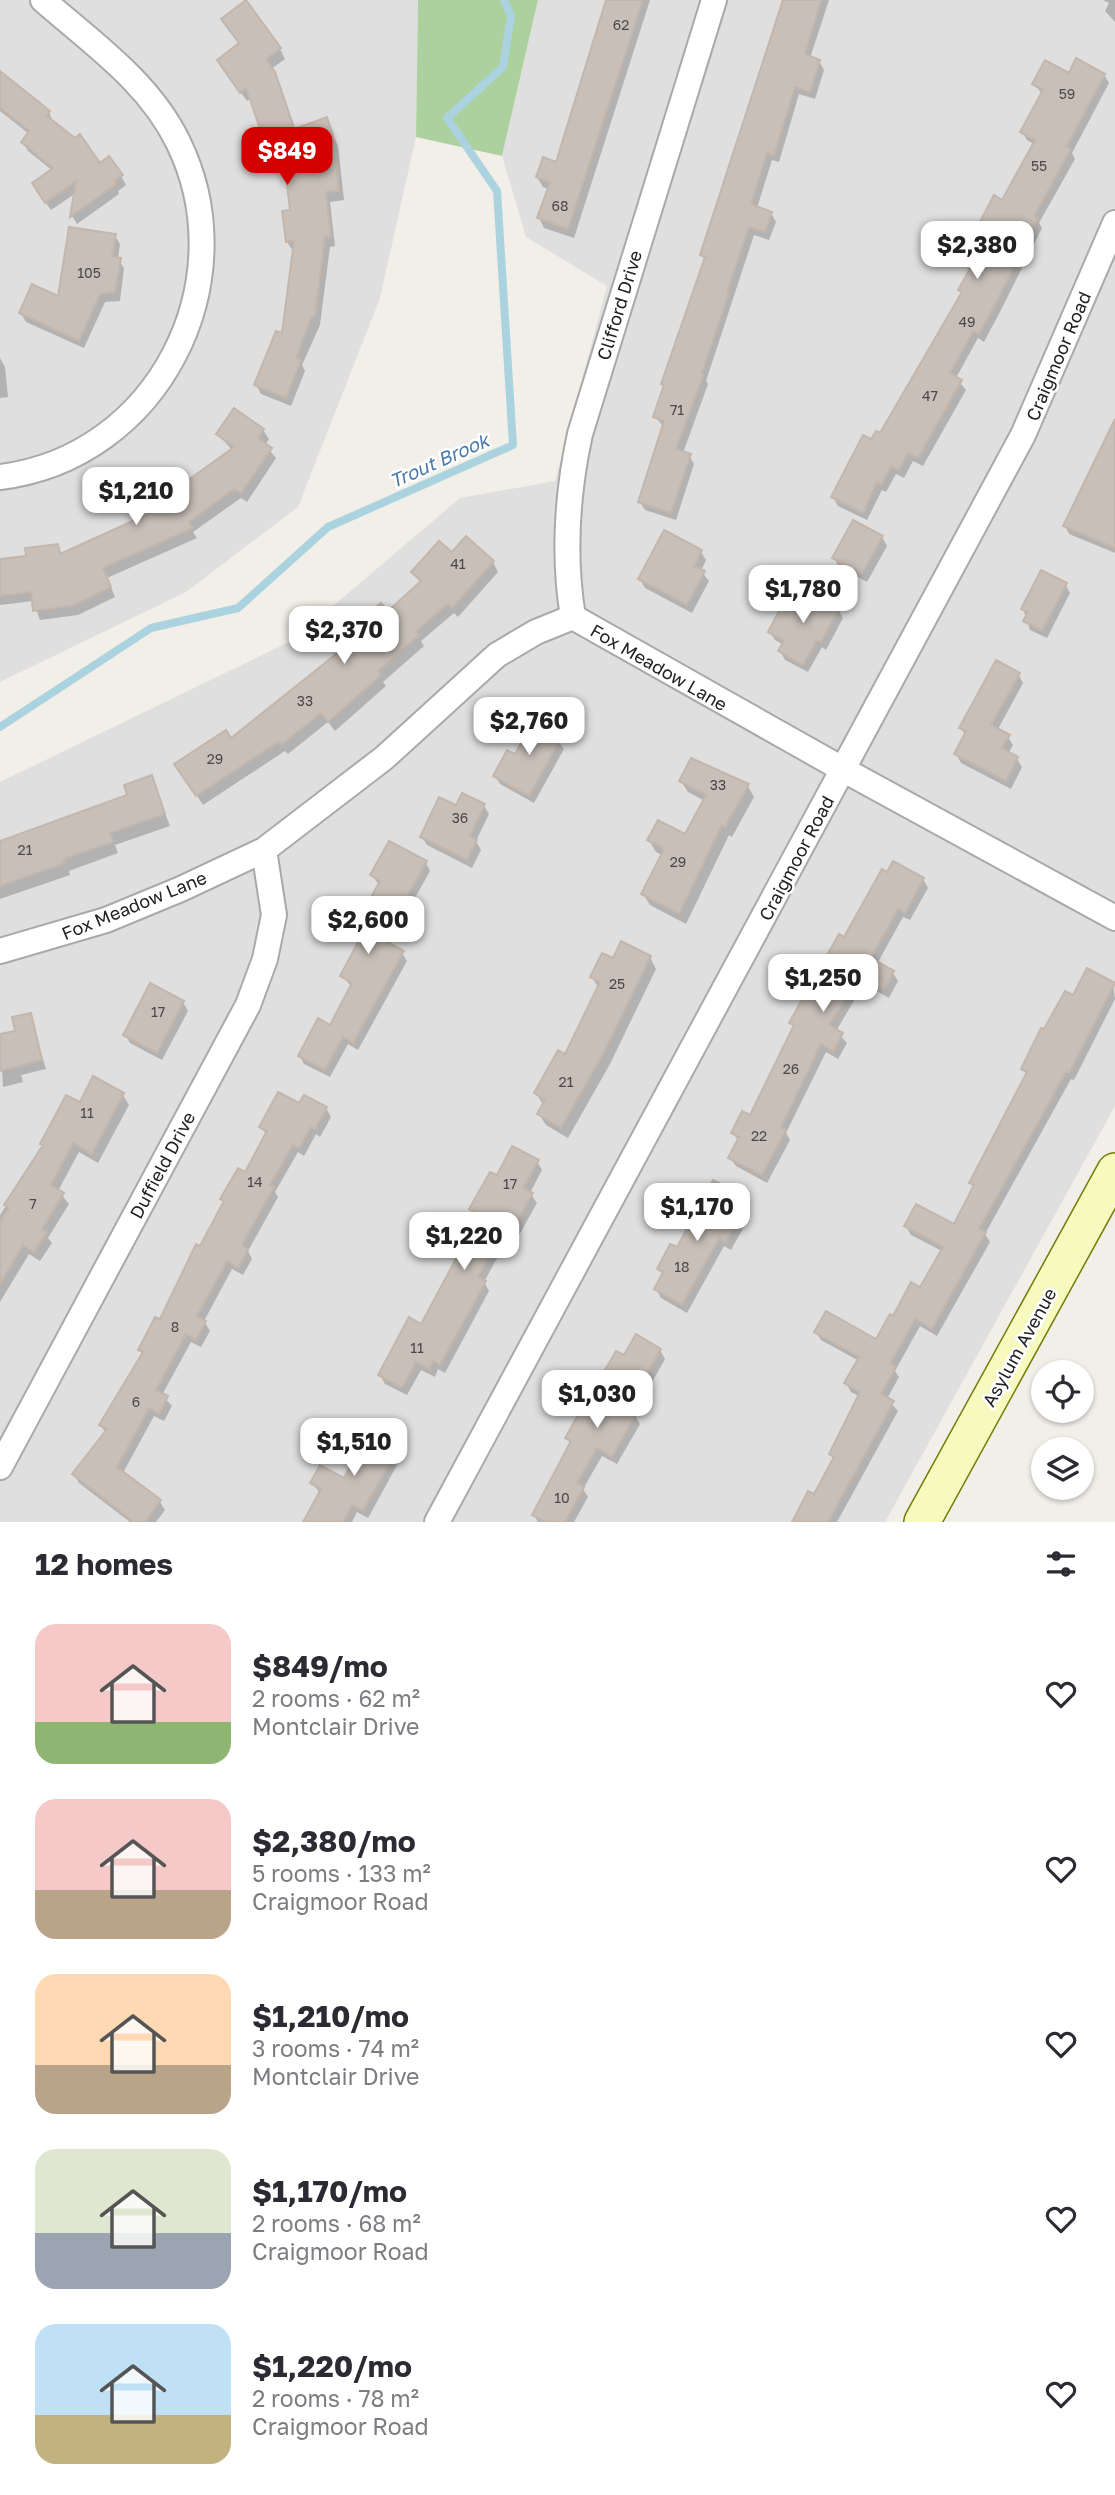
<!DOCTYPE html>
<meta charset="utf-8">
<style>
body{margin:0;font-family:"Golos Text",sans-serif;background:#f2f2f3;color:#2b2b33;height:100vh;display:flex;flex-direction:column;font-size:26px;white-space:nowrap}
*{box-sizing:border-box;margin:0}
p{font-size:23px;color:#7c7c81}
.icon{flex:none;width:38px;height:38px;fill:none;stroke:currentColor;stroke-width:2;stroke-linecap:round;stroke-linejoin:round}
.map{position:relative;height:1522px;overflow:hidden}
.sheet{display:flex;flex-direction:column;background:#fff;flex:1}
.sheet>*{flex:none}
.tools{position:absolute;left:1031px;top:1360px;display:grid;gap:14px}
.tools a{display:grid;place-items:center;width:63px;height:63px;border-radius:50%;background:#fff;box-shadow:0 2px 5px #0004;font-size:35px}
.price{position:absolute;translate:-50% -60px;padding:0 16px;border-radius:14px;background:#fff;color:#222;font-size:23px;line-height:46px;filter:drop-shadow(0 2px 4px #0008)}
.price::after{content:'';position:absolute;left:50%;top:42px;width:21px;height:16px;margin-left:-10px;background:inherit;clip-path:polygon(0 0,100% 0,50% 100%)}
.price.selected{background:#d40000;color:#fff}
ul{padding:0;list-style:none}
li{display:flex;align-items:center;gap:21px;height:175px;padding:0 35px}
li span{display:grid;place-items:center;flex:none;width:196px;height:140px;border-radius:21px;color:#555}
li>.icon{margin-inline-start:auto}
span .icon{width:84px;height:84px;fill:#fffc;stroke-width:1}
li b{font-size:30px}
h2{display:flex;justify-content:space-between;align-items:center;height:84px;padding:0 35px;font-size:30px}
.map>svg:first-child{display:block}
</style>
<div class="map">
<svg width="1115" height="1522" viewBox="0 0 1115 1522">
<rect width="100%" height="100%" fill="#f2efe9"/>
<path fill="#e0dfdf" d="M0,0H418L416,137L380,298L298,507L186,592L0,682Z
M538,0H1115V1106L885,1522H0V782L293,640L460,498L555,481L607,286L526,237L502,156Z"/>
<path fill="#add19e" d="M418,0H538L502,156L416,137Z"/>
<path fill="#0003" d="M608,0H650L574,238L544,228L539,218L549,189L543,187L537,177L557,164Z
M784,0H829L810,58L819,61L824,70L815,99L799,94L779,162L772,160L757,208L771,213L776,222L769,240L754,235L706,381L708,384L683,453L689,455L694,464L676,520L645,510L640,502L664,427L655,417L665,388L663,384L705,261L702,255Z
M1103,0H1115V22L1105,11L1109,3Z
M280,49L285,59L271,69L280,84L296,131L326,119L338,146L344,200L330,202L335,246L330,247L320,325L302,365L305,371L291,406L261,394L256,385L283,336L293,251L287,242L292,212L285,151L273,155L251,98L247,101L225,70Z
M0,73L49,112L53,122L100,165L121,176L126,185L118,191L119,194L77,224L72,216L76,193L51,210L39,193L53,171L28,151L23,142L29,134L0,111Z
M1070,75H1104L1109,83L1072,153L1075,159L1039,223L1042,228L1001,310L984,342L978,338L956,378L966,390L923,466L913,461L904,478L896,474L886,492L882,490L867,520L838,506L833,497L872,442L881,436L962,294L960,290L981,254L971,243L1003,202L1035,145L1027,140L1022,132L1043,95L1034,84Z
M115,236L120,244L118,259L124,268L120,301L105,302L84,348L26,322L21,313L60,298Z
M0,358L5,367L8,397L0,398Z
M263,430L269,439L265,445L276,458L247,502L241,498L193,532L197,538L107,578L115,597L78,615L40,620L33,601L0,605V561L28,557L57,546L63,555L158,511L176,490L232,450L218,434Z
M1115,440V553L1069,534L1065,526Z
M664,532L701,552L706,560L701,571L709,581L692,613L645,588L640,579Z
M882,537L887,546L867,582L839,567L834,558Z
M452,554L493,562L498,572L458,617L454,613L421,641L424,646L383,682L386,686L335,731L328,722L288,754L285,751L203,805L183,774L231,740L388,613L421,584L414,572Z
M1065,584L1070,593L1047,638L1030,630L1023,609Z
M838,609L843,618L826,650L822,647L808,672L785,660L780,651L784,645L775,640L770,632L787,615Z
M1018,674L1023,683L997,731L1008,737L1013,745L1008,754L1017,759L1022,767L1011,789L961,763L956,754L966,736L961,728Z
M554,723L559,731L556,738L564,749L534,803L500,784L495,776Z
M151,777L170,826L115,845L118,853L69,871L70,875L0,899V843L129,796Z
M681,781L747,785L754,797L732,837L729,835L686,924L650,905L643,894L663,856L656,852L649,840L686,837L705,801L688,792Z
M484,806L489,814L476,841L481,850L472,868L427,845L422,837L457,808Z
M426,863L430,871L389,945L402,953L407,961L358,1050L348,1044L330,1077L304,1064L300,1056L331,1027L352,987L342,976L373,916L367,908L379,885L372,875Z
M923,879L928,888L910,920L903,917L877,964L893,973L898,981L889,998L864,984L836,1031L847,1043L838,1059L826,1052L786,1133L790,1140L767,1183L736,1166L730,1158L739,1142L733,1133L751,1117L795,1028L791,1023L845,940Z
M650,957L656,969L610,1064L568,1138L546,1125L539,1114L544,1106L536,1093L566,1056L599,989L592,977L614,960Z
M1113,984L1115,999L1074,1080L1071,1079L985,1234L990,1242L937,1336L920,1326L895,1371L899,1377L887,1399L898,1411L837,1522H794L809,1493L815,1496L834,1460L831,1454L859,1396L851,1392L846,1383L859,1361L821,1340L816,1332L877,1341L920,1290L942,1251L911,1235L906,1226H954L974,1188L971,1183L1027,1076L1023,1069L1045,1031L1073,998Z
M183,1002L188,1011L162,1060L130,1043L125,1035Z
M30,1015L46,1069L21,1075L23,1082L3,1087L0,1036L17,1032Z
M123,1095L129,1105L98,1163L79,1152L58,1191L69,1204L48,1238L52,1243L40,1261L29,1254L0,1302V1215L44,1147L42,1144L80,1104Z
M300,1106L326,1108L331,1117L320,1137L316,1134L304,1156L298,1152L275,1192L278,1197L248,1251L252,1259L243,1275L232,1269L204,1321L210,1331L201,1347L191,1342L162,1395L172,1406L164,1421L154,1416L123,1473L160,1502L165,1510L156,1522H130L79,1483L74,1474L105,1432L101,1425L143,1355L140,1350L160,1322L225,1203L222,1199L246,1174L267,1136L261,1127Z
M537,1161L542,1170L530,1193L537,1203L518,1237L511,1233L484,1282L489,1291L445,1373L438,1369L435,1377L421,1370L407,1395L385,1384L380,1375L422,1326L486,1223L476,1218L471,1209L497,1177Z
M731,1191L736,1200L732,1207L742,1212L747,1221L731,1250L724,1246L687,1313L661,1298L656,1289L663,1276L659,1269Z
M660,1350L665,1359L634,1414L640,1424L617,1464L602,1456L583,1489L588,1497L574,1522H538L534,1515L571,1445L567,1438L598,1416L617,1382L607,1370L625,1358Z
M402,1438L407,1447L368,1518L357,1512L352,1522H305L320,1493L312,1483L344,1480Z"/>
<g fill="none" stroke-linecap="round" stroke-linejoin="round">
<path stroke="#aad3df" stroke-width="8" d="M0,727L151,628L238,608L328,527L513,445L497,191L447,118L503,67L511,16L504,0"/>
</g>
<path fill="#c7bfb8" stroke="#c4b6ab" stroke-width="2" d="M246,0L281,48L266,59L275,72L294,129L327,117L333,135L339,191L326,192L331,237H325L315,316H312L296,358L301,360L286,398L254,385L276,331L282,333L294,241L286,242L282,211L290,210L282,141L266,146L246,88L240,93L217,60L239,43L221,19Z
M606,0H643L568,229L537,218L550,182L536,177L543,157L556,162Z
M783,0H821L805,54L820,60L810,92L795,87L774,155L767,153L751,204L772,212L765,232L749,227L727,292L729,293L702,373L704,374L676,449L691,454L671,513L638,502L664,421L653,417L664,385L661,384L705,257L700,255Z
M1076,58L1105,74L1067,146L1071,149L1034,216L1038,218L997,301L979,334L973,331L950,373L962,380L918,458L908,453L899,470L891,466L881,485L877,482L863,513L831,497L863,435L871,439L876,431L880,433L962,292L958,290L981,249L969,243L994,195L1002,200L1035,140L1020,132L1043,90L1032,84L1045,60L1069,73Z
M0,71L50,111L47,116L75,138L80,134L100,163L109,156L123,175L114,181L116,184L70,217L76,181L45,203L32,183L53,168L21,142L29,131L0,108Z
M69,227L116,234L112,256L121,258L115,292L100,294L79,341L19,313L32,284L58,296Z
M234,408L264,429L258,438L272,448L241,493L234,489L189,522L193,528L103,568L111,587L72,606L33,611L31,592L0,596V559L26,556L25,548L58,544L60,554L157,510L147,497L171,479L177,488L234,447L216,434Z
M1115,419V548L1063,526Z
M853,520L883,536L862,574L832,558Z
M664,530L702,550L694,566L705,571L687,605L638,579Z
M466,536L494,561L452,608L448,604L416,631L419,635L378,671L381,675L328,722L321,713L281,745L278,742L196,796L174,764L226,730L231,738L350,643L344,635L381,603L388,611L421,581L411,572L439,541L452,552Z
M1041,570L1067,583L1042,631L1023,621L1028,612L1021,609Z
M801,587L840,607L821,642L817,640L803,665L778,651L784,641L768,632L780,609L786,613Z
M996,660L1020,673L991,725L1010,735L1002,748L1018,757L1006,781L954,754L966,731L959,728Z
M538,712L555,721L549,733L561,738L529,796L493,776L507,750L515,754Z
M691,758L749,784L725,827L722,825L679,914L641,894L664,849L647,840L658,820L685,834L706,795L679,781Z
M152,775L165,814L110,833L113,842L64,859L65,863L0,886V841L127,795L124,785Z
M462,793L485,804L470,836L477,840L467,860L420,837L439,797L456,805Z
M389,841L427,861L383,940L404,951L353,1043L343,1037L325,1070L298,1056L318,1018L330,1025L352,983L340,976L374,912L365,908L380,881L370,875Z
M893,861L924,878L905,913L898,909L871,958L894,971L884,990L859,977L829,1025L843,1033L833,1051L821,1044L781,1127L786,1130L762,1175L728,1158L739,1137L731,1133L742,1111L750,1115L794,1025L789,1023L839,934L844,937L882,869L887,872Z
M621,941L651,956L604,1052L561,1128L537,1114L545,1100L534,1093L558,1050L565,1054L600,982L590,977L602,953L613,958Z
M1087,968L1115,983L1069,1073L1066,1072L979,1229L986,1232L932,1329L915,1319L890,1364L896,1367L881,1394L894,1401L828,1522H792L808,1491L814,1494L834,1457L829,1454L860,1392L844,1383L859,1357L814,1332L826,1311L876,1339L890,1314L893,1316L911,1282L920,1287L943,1247L904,1226L916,1204L954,1224L974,1185L969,1183L1027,1072L1021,1069L1041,1028L1044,1029L1065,991L1073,995Z
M150,983L184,1001L157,1053L123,1035Z
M31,1013L42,1060L0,1071V1034L15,1031L12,1017Z
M93,1076L124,1093L92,1154L73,1143L51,1185L64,1193L42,1229L47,1232L34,1252L23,1245L0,1284V1221L9,1208L4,1205L43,1145L40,1144L66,1095L80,1102Z
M278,1092L299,1103L304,1095L327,1107L315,1129L311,1127L299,1148L293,1145L270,1185L274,1187L242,1245L248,1249L238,1268L227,1261L197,1316L206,1321L196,1340L186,1334L156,1390L168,1396L159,1414L149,1408L117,1467L161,1500L145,1522H134L72,1474L107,1429L99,1425L143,1352L138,1350L155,1317L160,1319L196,1244L200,1246L224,1201L220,1199L238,1168L245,1172L267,1131L259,1127Z
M512,1146L539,1160L523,1188L533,1193L513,1229L506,1225L478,1277L486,1281L440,1365L433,1361L430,1369L416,1362L402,1388L378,1375L409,1317L421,1324L457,1257L462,1260L486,1218L469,1209L490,1172L497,1175Z
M713,1180L732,1190L726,1202L743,1211L726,1242L719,1238L682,1305L654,1289L663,1272L657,1269L670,1244L677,1247Z
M636,1334L661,1349L627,1409L636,1414L612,1457L597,1448L577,1483L584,1487L565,1522H546L532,1515L571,1441L565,1438L583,1406L597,1413L617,1377L605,1370L616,1351L624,1355Z
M375,1421L404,1437L363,1511L352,1505L343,1522H303L321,1489L310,1483L320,1465L344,1478Z"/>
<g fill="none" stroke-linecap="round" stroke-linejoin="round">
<g stroke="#a9a9a9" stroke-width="28">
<path id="street" d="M0,477C158,458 247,282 178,142C149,82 92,43 43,0
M573,617C563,556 567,494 580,434L714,0
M573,617L844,770L1115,918
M0,951L106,920L181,889L264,850L384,758L497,655L536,632L573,617
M0,1467L248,1005L265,959L274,915L264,850
M437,1522L1023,435L1115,223"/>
</g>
<g stroke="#707d05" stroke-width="38">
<path id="secondary" d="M922,1522L1115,1171"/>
</g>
<use href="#street" stroke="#fff" stroke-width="24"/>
<use href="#secondary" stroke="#f7fabf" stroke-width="35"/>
</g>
<g text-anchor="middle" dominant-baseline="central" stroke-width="5" stroke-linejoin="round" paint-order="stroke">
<g font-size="14" fill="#4b4948">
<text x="621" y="24">62</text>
<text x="1067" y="93">59</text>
<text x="1039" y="165">55</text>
<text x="560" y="205">68</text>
<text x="89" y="272">105</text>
<text x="967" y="321">49</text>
<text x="930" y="395">47</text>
<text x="677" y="409">71</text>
<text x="458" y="563">41</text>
<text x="305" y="700">33</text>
<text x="215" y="758">29</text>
<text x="718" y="784">33</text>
<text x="460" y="817">36</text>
<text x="25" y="849">21</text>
<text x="678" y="861">29</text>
<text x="617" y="983">25</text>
<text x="158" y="1011">17</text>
<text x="791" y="1068">26</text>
<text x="566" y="1081">21</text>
<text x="87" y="1112">11</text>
<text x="759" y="1135">22</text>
<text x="255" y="1181">14</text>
<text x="510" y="1183">17</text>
<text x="33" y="1203">7</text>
<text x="682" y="1266">18</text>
<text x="175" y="1326">8</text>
<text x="417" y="1347">11</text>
<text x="136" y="1401">6</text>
<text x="562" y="1497">10</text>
</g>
<g font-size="18" fill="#222" stroke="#fff">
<text transform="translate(619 305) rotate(-73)">Clifford Drive</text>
<text transform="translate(1058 356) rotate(-67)">Craigmoor Road</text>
<text transform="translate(659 667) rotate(30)">Fox Meadow Lane</text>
<text transform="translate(796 858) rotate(-62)">Craigmoor Road</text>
<text transform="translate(134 905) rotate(-22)">Fox Meadow Lane</text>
<text transform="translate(162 1165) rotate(-62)">Duffield Drive</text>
<text transform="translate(1019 1347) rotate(-61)">Asylum Avenue</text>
</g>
<g font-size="19" font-style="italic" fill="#4a7aab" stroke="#fff">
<text transform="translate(439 460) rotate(-24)">Trout Brook</text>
</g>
</g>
</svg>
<div class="tools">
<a><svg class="icon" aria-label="locate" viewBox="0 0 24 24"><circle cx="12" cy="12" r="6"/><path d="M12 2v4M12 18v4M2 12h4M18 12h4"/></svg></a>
<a><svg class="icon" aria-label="layers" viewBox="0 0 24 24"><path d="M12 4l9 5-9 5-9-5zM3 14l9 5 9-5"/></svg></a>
</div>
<b class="price selected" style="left:287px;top:187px">$849</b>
<b class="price" style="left:977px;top:281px">$2,380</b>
<b class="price" style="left:136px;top:527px">$1,210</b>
<b class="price" style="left:803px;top:625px">$1,780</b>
<b class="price" style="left:344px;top:666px">$2,370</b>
<b class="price" style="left:529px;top:757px">$2,760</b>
<b class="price" style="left:368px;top:956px">$2,600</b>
<b class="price" style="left:823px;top:1014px">$1,250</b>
<b class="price" style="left:697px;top:1243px">$1,170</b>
<b class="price" style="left:464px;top:1272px">$1,220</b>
<b class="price" style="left:597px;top:1430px">$1,030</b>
<b class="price" style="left:354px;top:1478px">$1,510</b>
</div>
<section class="sheet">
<h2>12 homes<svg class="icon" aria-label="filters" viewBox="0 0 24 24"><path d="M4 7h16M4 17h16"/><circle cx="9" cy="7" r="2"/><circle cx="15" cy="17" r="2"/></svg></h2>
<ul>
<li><span style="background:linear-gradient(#f6c9c9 70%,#8fb573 0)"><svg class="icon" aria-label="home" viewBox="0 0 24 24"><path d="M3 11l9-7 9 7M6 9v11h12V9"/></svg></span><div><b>$849/mo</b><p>2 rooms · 62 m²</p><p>Montclair Drive</p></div><svg class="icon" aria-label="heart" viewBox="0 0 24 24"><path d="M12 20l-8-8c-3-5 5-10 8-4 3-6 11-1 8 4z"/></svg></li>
<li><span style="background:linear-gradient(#f6c9c9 65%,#b9a48a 0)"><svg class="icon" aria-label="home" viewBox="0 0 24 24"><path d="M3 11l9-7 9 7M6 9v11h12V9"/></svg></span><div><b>$2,380/mo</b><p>5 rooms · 133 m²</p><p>Craigmoor Road</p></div><svg class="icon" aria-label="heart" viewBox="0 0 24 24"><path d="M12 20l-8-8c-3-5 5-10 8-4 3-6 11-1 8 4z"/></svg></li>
<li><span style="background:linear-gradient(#ffd9b3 65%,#b9a48a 0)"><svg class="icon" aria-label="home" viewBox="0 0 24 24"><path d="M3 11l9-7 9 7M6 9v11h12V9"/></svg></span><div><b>$1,210/mo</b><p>3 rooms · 74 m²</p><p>Montclair Drive</p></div><svg class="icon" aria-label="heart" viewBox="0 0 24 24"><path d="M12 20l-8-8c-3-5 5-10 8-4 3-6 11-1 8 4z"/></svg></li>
<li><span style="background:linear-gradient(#dfe7d0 60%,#9aa5b1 0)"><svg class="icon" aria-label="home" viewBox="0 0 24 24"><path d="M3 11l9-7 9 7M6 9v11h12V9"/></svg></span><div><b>$1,170/mo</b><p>2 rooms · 68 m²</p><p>Craigmoor Road</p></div><svg class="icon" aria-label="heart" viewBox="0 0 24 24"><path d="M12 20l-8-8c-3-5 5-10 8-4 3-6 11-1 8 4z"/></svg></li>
<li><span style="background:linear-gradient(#bfe0f5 65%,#c2b280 0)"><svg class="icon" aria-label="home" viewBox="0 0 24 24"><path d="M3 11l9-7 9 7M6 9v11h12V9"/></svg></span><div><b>$1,220/mo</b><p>2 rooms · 78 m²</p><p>Craigmoor Road</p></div><svg class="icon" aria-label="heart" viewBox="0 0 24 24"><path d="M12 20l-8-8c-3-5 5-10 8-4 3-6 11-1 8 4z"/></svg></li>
</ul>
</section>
